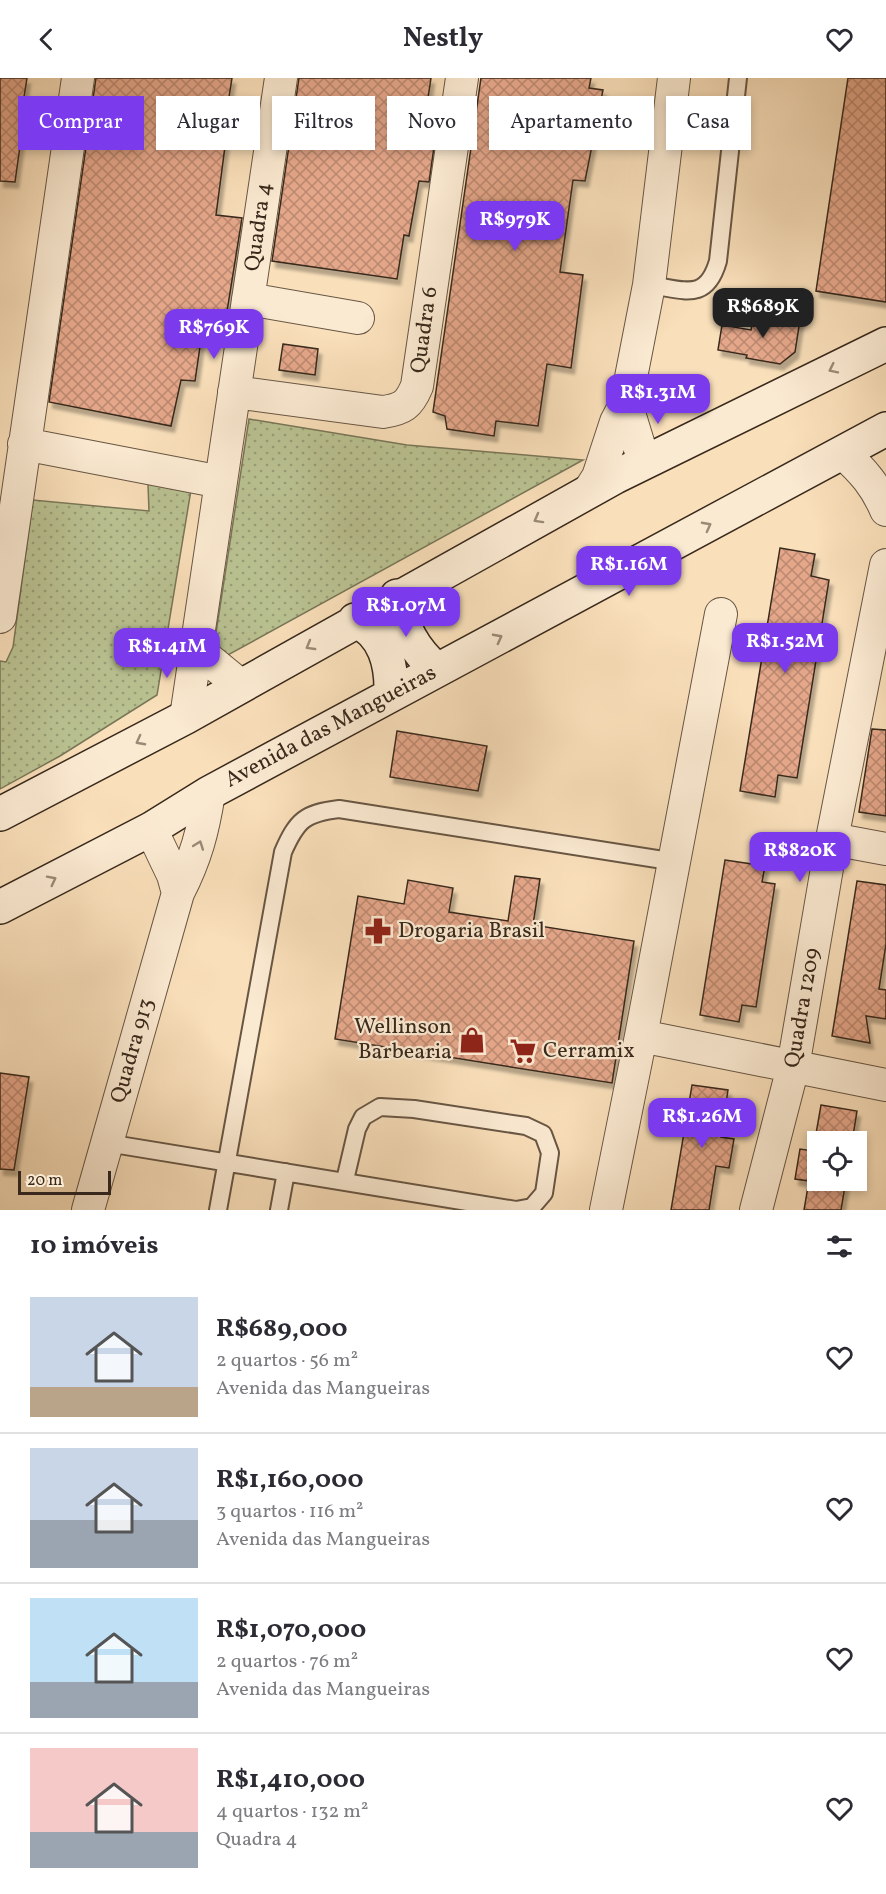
<!DOCTYPE html>
<html lang="pt">
<meta charset="utf-8">
<style>
body{margin:0;font-family:Vollkorn,serif;background:#f2f2f3;color:#2b2b33;height:100vh;display:flex;flex-direction:column;font-size:22px;white-space:nowrap}
*{box-sizing:border-box;margin:0}
p{font-size:20px;color:#7c7c81}
.icon{flex:none;width:33px;height:33px;fill:none;stroke:currentColor;stroke-width:2;stroke-linecap:round;stroke-linejoin:round}
.map{position:relative;height:1132px;overflow:hidden}
.side{display:flex;flex-direction:column;background:#fff;flex:1}
.side>*{flex:none}
.guide{position:absolute;left:18px;top:18px;width:850px;height:54px;display:flex;gap:12px}
.fabs{position:absolute;left:807px;top:1053px;display:grid;gap:12px}
.fabs a{display:grid;place-items:center;width:60px;height:60px;border-radius:0px;background:#fff;box-shadow:0 3px 9px #0003;font-size:30px}
.scale{position:absolute;left:18px;bottom:15px;width:93px;box-sizing:border-box;padding-left:6px;border:3px solid #38291c;border-top:0;font-size:16px;line-height:21px;white-space:nowrap;color:#38291c;-webkit-text-stroke:4px #fbead2;paint-order:stroke}
.price{position:absolute;translate:-50% -51px;padding:0 14px;border-radius:12px;background:#7c3aed;color:#fff;font-size:20px;line-height:39px;filter:drop-shadow(0 2px 3px #0008)}
.price::after{content:'';position:absolute;left:50%;top:36px;width:18px;height:14px;margin-left:-9px;background:inherit;clip-path:polygon(0 0,100% 0,50% 100%)}
.price.on{background:#222;color:#fff}
ul{padding:0;list-style:none}
li{display:flex;align-items:center;gap:18px;height:150px;padding:0 30px}
li+li{border-top:2px solid #e1e1e2}
li span{display:grid;place-items:center;flex:none;width:168px;height:120px;border-radius:0px;color:#555}
li>.icon{margin-inline-start:auto}
span .icon{width:72px;height:72px;fill:#fffc;stroke-width:1}
li b{font-size:26px}
h2{display:flex;justify-content:space-between;align-items:center;height:72px;padding:0 30px;font-size:26px}
.pill{padding:0 21px;border-radius:0px;background:#fff;box-shadow:0 3px 9px #0003;font-size:21px;line-height:54px}
.pill.on{background:#7c3aed;color:#fff}
header{display:flex;justify-content:space-between;align-items:center;height:78px;padding:0 30px;background:#fff;font-size:27px;font-weight:700}
.map>svg:first-child{display:block}
</style>
<header><svg class="icon" aria-label="back" viewBox="0 0 24 24"><path d="M15 5l-7 7 7 7"/></svg>Nestly<svg class="icon" aria-label="heart" viewBox="0 0 24 24"><path d="M12 20l-8-8c-3-5 5-10 8-4 3-6 11-1 8 4z"/></svg></header>
<div class="map">
<svg width="886" height="1132" viewBox="0 0 886 1132">
<defs>
<pattern id="grass-dots" width="8" height="8" patternUnits="userSpaceOnUse" patternTransform="scale(1.5)"><rect width="8" height="8" fill="#bac292"/><path d="M2 2h.1M6 6h.1" fill="none" stroke="#989e76" stroke-width="1.8" stroke-linecap="round"/></pattern>
<pattern id="building-cross-hatch" width="8" height="8" patternUnits="userSpaceOnUse" patternTransform="scale(1.5)"><rect width="8" height="8" fill="#e5a78a"/><path d="M0 0l8 8M0 8l8-8" fill="none" stroke="#bb8870"/></pattern>
<filter id="shadow"><feDropShadow dx="3.5" dy="6" stdDeviation="1.5" flood-color="#0004"/></filter>
</defs>
<rect width="100%" height="100%" fill="#f9dfba"/>
<filter id="stains"><feTurbulence type="fractalNoise" baseFrequency=".00333" numOctaves="4"/><feColorMatrix values="0 0 0 0 .2 0 0 0 0 .09 0 0 0 0 .02 0 0 0 .5 -.17"/></filter>
<radialGradient id="worn" r=".72"><stop offset=".6" stop-color="#630" stop-opacity="0"/><stop offset="1" stop-color="#630" stop-opacity=".3"/></radialGradient>
<path fill="url(#grass-dots)" stroke="#797657" stroke-width="1.5" d="M249,341L407,367L583,382L228,577L214,568Z
M148,406L191,412L157,617L60,678L0,711V583L6,584L13,569L33,422L149,433Z"/>
<path fill="url(#building-cross-hatch)" stroke="#38291c" stroke-width="1.5" filter="url(#shadow)" d="M0,0H27L24,19L38,21L34,49L23,47L15,104L0,103Z
M96,0H232L226,38H229L216,137L242,140L224,252L203,248L195,303L181,302L171,348L49,324Z
M299,0H431L424,46L437,48L429,104L419,103L409,158L404,157L397,201L272,183Z
M481,0H591L589,10L603,12L585,103L573,102L560,194L583,197L571,290L547,286L538,348L496,343L494,358L447,351L445,338L433,334Z
M848,0H886V224L816,213Z
M754,234L800,242L795,274L780,286L746,280L747,277L718,272L722,247L751,252Z
M283,266L318,271L315,297L279,292Z
M780,470L815,476L811,498L829,502L797,700L778,697L775,719L740,713Z
M872,651L886,652V738L859,734Z
M397,653L487,668L478,713L390,699Z
M725,782L765,788L762,804L775,806L756,929L742,927L739,944L700,937Z
M515,798L540,801L533,847L634,863L612,1005L335,961L358,818L404,826L408,802L453,810L449,834L508,843Z
M857,803L886,807V866L879,911L886,912V941L866,938L870,965L832,958Z
M0,995L29,999L14,1092L0,1091Z
M692,1007L728,1012L721,1059L734,1061L729,1090L716,1088L709,1132H671Z
M821,1027L857,1033L852,1064H818V1102H846L841,1132H804L809,1103L795,1101L800,1071L813,1073Z"/>
<g fill="none" stroke-linecap="round" stroke-linejoin="round">
<g stroke="#685644" stroke-width="20">
<path id="lane" d="M649,207C683,211 706,225 718,183L738,0
M107,1065L516,1132L532,1129L544,1115L550,1075L543,1056L526,1048L414,1031L380,1029L363,1039L357,1051L345,1102
M218,1132L283,774C297,742 305,735 339,731L676,784
M279,1132L286,1094"/>
</g>
<g stroke="#685644" stroke-width="34">
<path id="street" d="M248,221L358,240
M234,314L383,334C403,331 409,327 417,308L462,0
M626,325L644,384
M24,366L221,404
M843,375C863,393 876,408 886,432
M589,413L598,399L616,344L626,325L649,207L674,0
M721,536L641,958L886,1007
M0,539L78,0
M197,572L241,608
M186,639L281,0
M151,751L173,797L178,815
M832,761L886,771
M88,1132L178,815C196,780 203,753 209,715
M606,1132L641,958
M756,1132L793,989L832,761L886,487"/>
</g>
<g stroke="#38291c" stroke-width="36">
<path id="secondary" d="M397,518C401,549 414,572 437,592
M355,542C385,556 392,586 391,617
M0,736L186,639L615,399L886,266
M0,829L151,751L209,715L886,351"/>
</g>
<use href="#lane" stroke="#fbead2" stroke-width="16"/>
<use href="#street" stroke="#fbead2" stroke-width="32"/>
<use href="#secondary" stroke="#fbead2" stroke-width="33"/>
</g>
<defs><path id="oneway-chevron" d="M-2-3.5L2.5 0L-2 3.5" fill="none" stroke-width="1.6" stroke-linecap="round" stroke-linejoin="round" transform="scale(1.5)"/></defs>
<g stroke="#9a8a77">
<use href="#oneway-chevron" transform="translate(833 291) rotate(154)"/>
<use href="#oneway-chevron" transform="translate(538 441) rotate(151)"/>
<use href="#oneway-chevron" transform="translate(707 448) rotate(-28)"/>
<use href="#oneway-chevron" transform="translate(498 560) rotate(-28)"/>
<use href="#oneway-chevron" transform="translate(310 568) rotate(150)"/>
<use href="#oneway-chevron" transform="translate(140 663) rotate(152)"/>
<use href="#oneway-chevron" transform="translate(199 767) rotate(-70)"/>
<use href="#oneway-chevron" transform="translate(52 802) rotate(-27)"/>
</g>
<defs>
<g id="pharmacy-bare" transform="scale(2.07)"><path d="M-2-6h4v4h4v4h-4v4h-4v-4h-4v-4h4Z" fill="#8f2418" stroke="#fbead2" stroke-width="2.5" paint-order="stroke"/></g>
<g id="shop-bare" transform="scale(2.07)"><path d="M-5-2.5h2.3a2.7 3.5 0 0 1 5.4 0H5L5.5 6h-11ZM-1.5-2.5h3a1.5 2.3 0 0 0-3 0Z" fill="#8f2418" stroke="#fbead2" stroke-width="2.5" paint-order="stroke"/></g>
<g id="supermarket-bare" transform="scale(2.07)"><path d="M-6-5.5h2.5l.6 2H6L4.5 2H-2.5L-4.4-4H-6ZM-1.5 3.2a1.3 1.3 0 1 0 .1 0ZM3 3.2a1.3 1.3 0 1 0 .1 0Z" fill="#8f2418" stroke="#fbead2" stroke-width="2.5" paint-order="stroke"/></g>
</defs>
<g fill-rule="evenodd">
<use href="#pharmacy-bare" x="378" y="853"/>
<use href="#shop-bare" x="472" y="962"/>
<use href="#supermarket-bare" x="523" y="973"/>
</g>
<g text-anchor="middle" dominant-baseline="central" stroke-width="4.5" stroke-linejoin="round" paint-order="stroke">
<g font-size="22" fill="#38291c" stroke="#fbead2">
<text transform="translate(259 149) rotate(-82)">Quadra 4</text>
<text transform="translate(425 252) rotate(-82)">Quadra 6</text>
<text transform="translate(331 649) rotate(-28)">Avenida das Mangueiras</text>
<text transform="translate(803 930) rotate(-80)">Quadra 1209</text>
<text transform="translate(133 973) rotate(-74)">Quadra 913</text>
</g>
<g font-size="22" fill="#38291c" stroke="#fbead2" text-anchor="start">
<text x="398" y="853">Drogaria Brasil</text>
<text x="452" y="949" text-anchor="end">Wellinson<tspan x="452" dy="25">Barbearia</tspan></text>
<text x="543" y="973">Cerramix</text>
</g>
</g>
<rect width="100%" height="100%" filter="url(#stains)"/>
<rect width="100%" height="100%" fill="url(#worn)"/>
</svg>
<div class="fabs">
<a><svg class="icon" aria-label="locate" viewBox="0 0 24 24"><circle cx="12" cy="12" r="6"/><path d="M12 2v4M12 18v4M2 12h4M18 12h4"/></svg></a>
</div>
<div class="scale">20 m</div>
<b class="price" style="left:515px;top:174px">R$979K</b>
<b class="price on" style="left:763px;top:261px">R$689K</b>
<b class="price" style="left:214px;top:282px">R$769K</b>
<b class="price" style="left:658px;top:347px">R$1.31M</b>
<b class="price" style="left:629px;top:519px">R$1.16M</b>
<b class="price" style="left:406px;top:560px">R$1.07M</b>
<b class="price" style="left:785px;top:596px">R$1.52M</b>
<b class="price" style="left:167px;top:601px">R$1.41M</b>
<b class="price" style="left:800px;top:805px">R$820K</b>
<b class="price" style="left:702px;top:1071px">R$1.26M</b>
<div class="guide">
<a class="pill on">Comprar</a>
<a class="pill">Alugar</a>
<a class="pill">Filtros</a>
<a class="pill">Novo</a>
<a class="pill">Apartamento</a>
<a class="pill">Casa</a>
</div>
</div>
<section class="side">
<h2>10 imóveis<svg class="icon" aria-label="filters" viewBox="0 0 24 24"><path d="M4 7h16M4 17h16"/><circle cx="9" cy="7" r="2"/><circle cx="15" cy="17" r="2"/></svg></h2>
<ul>
<li><span style="background:linear-gradient(#c9d6e8 75%,#b9a48a 0)"><svg class="icon" aria-label="home" viewBox="0 0 24 24"><path d="M3 11l9-7 9 7M6 9v11h12V9"/></svg></span><div><b>R$689,000</b><p>2 quartos · 56 m²</p><p>Avenida das Mangueiras</p></div><svg class="icon" aria-label="heart" viewBox="0 0 24 24"><path d="M12 20l-8-8c-3-5 5-10 8-4 3-6 11-1 8 4z"/></svg></li>
<li><span style="background:linear-gradient(#c9d6e8 60%,#9aa5b1 0)"><svg class="icon" aria-label="home" viewBox="0 0 24 24"><path d="M3 11l9-7 9 7M6 9v11h12V9"/></svg></span><div><b>R$1,160,000</b><p>3 quartos · 116 m²</p><p>Avenida das Mangueiras</p></div><svg class="icon" aria-label="heart" viewBox="0 0 24 24"><path d="M12 20l-8-8c-3-5 5-10 8-4 3-6 11-1 8 4z"/></svg></li>
<li><span style="background:linear-gradient(#bfe0f5 70%,#9aa5b1 0)"><svg class="icon" aria-label="home" viewBox="0 0 24 24"><path d="M3 11l9-7 9 7M6 9v11h12V9"/></svg></span><div><b>R$1,070,000</b><p>2 quartos · 76 m²</p><p>Avenida das Mangueiras</p></div><svg class="icon" aria-label="heart" viewBox="0 0 24 24"><path d="M12 20l-8-8c-3-5 5-10 8-4 3-6 11-1 8 4z"/></svg></li>
<li><span style="background:linear-gradient(#f6c9c9 70%,#9aa5b1 0)"><svg class="icon" aria-label="home" viewBox="0 0 24 24"><path d="M3 11l9-7 9 7M6 9v11h12V9"/></svg></span><div><b>R$1,410,000</b><p>4 quartos · 132 m²</p><p>Quadra 4</p></div><svg class="icon" aria-label="heart" viewBox="0 0 24 24"><path d="M12 20l-8-8c-3-5 5-10 8-4 3-6 11-1 8 4z"/></svg></li>
</ul>
</section>
